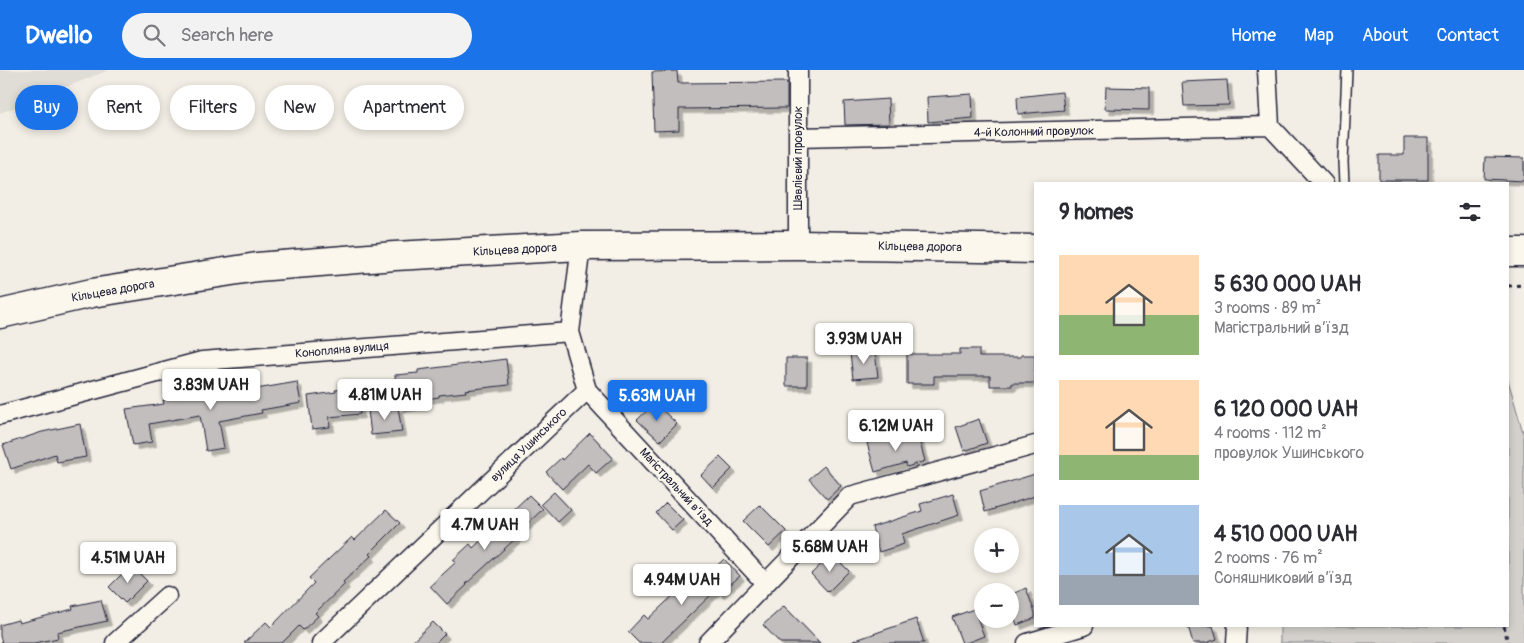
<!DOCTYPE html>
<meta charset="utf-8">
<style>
body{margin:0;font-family:Pangolin,sans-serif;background:#f2f2f3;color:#2b2b33;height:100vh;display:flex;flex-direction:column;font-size:19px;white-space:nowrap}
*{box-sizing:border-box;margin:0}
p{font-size:16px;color:#7c7c81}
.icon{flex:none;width:28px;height:28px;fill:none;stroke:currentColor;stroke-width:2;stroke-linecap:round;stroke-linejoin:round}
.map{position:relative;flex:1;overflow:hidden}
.side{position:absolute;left:1034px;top:112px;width:475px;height:445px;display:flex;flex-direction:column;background:#fff;border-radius:0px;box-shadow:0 2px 8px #0003}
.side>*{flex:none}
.top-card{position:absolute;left:15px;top:15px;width:475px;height:45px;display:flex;gap:10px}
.controls{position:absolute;left:974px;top:458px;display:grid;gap:10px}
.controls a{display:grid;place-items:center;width:45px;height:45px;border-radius:50%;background:#fff;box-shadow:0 2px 8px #0003;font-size:25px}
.price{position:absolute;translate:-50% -42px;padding:0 11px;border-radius:5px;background:#fff;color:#222;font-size:16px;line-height:32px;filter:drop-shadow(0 1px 2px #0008)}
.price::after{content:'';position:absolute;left:50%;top:30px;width:15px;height:11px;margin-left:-8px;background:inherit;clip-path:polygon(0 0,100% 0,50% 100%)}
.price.on{background:#1a73e8;color:#fff}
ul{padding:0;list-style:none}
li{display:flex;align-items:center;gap:15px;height:125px;padding:0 25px}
li span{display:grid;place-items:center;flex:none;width:140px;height:100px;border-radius:0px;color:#555}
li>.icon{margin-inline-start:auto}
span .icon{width:60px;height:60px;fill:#fffc;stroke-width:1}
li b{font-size:21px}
h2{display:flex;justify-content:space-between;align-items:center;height:60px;padding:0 25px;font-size:21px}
.pill{padding:0 18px;border-radius:22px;background:#fff;box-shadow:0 2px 8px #0003;font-size:18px;line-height:45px}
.pill.on{background:#1a73e8;color:#fff}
header{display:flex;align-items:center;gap:30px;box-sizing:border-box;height:70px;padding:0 25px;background:#1a73e8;color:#fff}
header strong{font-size:24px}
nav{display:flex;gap:28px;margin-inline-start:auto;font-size:18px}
.search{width:350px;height:45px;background:#f2f2f3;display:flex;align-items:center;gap:12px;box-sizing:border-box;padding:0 18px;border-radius:28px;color:#7c7c81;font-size:19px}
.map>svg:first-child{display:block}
</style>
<header>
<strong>Dwello</strong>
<div class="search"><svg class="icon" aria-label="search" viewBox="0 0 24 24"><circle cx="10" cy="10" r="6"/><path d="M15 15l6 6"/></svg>Search here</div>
<nav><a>Home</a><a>Map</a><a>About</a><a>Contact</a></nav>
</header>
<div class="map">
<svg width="1524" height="573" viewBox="0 0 1524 573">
<defs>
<filter id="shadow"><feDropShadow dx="4.5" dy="4.5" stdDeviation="0" flood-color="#0004"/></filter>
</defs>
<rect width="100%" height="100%" fill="#f2eee5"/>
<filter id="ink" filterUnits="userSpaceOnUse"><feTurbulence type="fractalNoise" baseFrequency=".02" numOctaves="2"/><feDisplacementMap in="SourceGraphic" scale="10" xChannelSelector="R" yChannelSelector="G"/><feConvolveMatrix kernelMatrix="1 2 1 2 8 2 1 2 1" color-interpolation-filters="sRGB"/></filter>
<g filter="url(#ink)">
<path fill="#e0dcd6" d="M0,0H109L0,43Z"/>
<path fill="#d4d1cc" stroke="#7b7a84" d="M1508,310L1524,366V573H1280V556H1508Z"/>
<path fill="#c2bebe" stroke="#22223b" filter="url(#shadow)" d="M677,1L678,13L787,12V38L679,39V60L654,61L652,2Z
M1227,10L1229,35L1184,36L1182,12Z
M1106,17L1149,18V40L1105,39Z
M1062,22L1064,40L1018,44L1017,27Z
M972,24L973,48L928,52L927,27Z
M888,29L889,54L845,55L844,32Z
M1404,68H1428V110H1379V85H1404Z
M1485,87L1524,88V111L1484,109Z
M960,279H979V287H1021V285H1035V313H1012V316H990V306H934V314H907V284H960Z
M875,281L878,307L853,309L850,283Z
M786,288H807V316H786Z
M506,289L509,315L465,320L466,322L439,325V327L419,330V335L399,338L395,305L418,303V300Z
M297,312L301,333L261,340L262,343L219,351L224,378L206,381L200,345L149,354L152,372L133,375L126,339L164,334L163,330L226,319L227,324Z
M357,318L360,344L329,347L330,357L312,359L308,326L336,322L335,320Z
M655,333L677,354L660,371L637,350Z
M398,337L402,362L371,365L368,340Z
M979,349L987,373L964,381L956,357Z
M80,354L86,387L57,392L55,384L11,399L3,375L42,362Z
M917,362L925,391L907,397L906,393L875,402L867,373L886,367L887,371Z
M590,363L613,388L596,403L588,394L562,419L546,402L561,388L562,390Z
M720,387L732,399L713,418L701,405Z
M824,396L841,416L827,429L809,409Z
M1035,404V426L985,442L980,421Z
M554,422L571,440L558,452L541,434Z
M953,424L959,445L902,464L904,474L879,482L872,457L922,441L920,434Z
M529,425L543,439L514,466L516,468L466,514L467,515L447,534L430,516L456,492L453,490L470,474L473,478Z
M666,433L683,450L672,460L656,443Z
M760,435L786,461L769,477L743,451Z
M386,440L400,453L369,484L371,486L343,512L345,514L315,543L318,546L303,560L299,556L282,573H244L266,552L271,557L314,513L309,508L352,467L355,470Z
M832,484L849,501L828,522L811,504Z
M724,489L740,506L719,524L716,520L661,573H639L628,562L644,545L648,549L681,518L687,524Z
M131,495L147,511L125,533L109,517Z
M1026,518L1035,543V548L1017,555L1010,534V525Z
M101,530L107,551L57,562L58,568L34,573H2L0,566V555L18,550L19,553L73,539L72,536Z
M784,536L820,573H780L763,555Z
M974,539L984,566L966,573H962L952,547Z
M916,549L924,573H854L853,571Z
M433,552L445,564L436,573H411Z
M1188,556H1213L1217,569L1206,573H1193Z"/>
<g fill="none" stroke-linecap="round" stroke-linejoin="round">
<g stroke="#22223b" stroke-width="12">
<path id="lane" d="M1344,114L1343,92L1347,0"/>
</g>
<g stroke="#22223b" stroke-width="21">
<path id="street" d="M798,0V175
M1267,0L1270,56L1324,114
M798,67L1270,56
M587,320L765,513
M0,345L202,291L570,262
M115,573L167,526
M321,573L587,320L570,262L581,176
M708,573L850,426L1035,375
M1027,573L1084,556
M1236,573L1237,556"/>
</g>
<g stroke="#22223b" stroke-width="31">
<path id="highway" d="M1508,182H1524
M0,244L92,223L257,197L395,186L581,176L798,175L1035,179"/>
</g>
<path stroke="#22223b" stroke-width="3" stroke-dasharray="4 4" stroke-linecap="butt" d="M1508,216L1524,215
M1504,556L1508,573"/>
<use href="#lane" stroke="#fbf7ec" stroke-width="9"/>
<use href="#street" stroke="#fbf7ec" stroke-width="18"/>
<use href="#highway" stroke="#fbf7ec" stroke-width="28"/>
</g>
</g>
<g text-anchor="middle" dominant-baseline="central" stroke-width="4" stroke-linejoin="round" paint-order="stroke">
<g font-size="12" fill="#22223b" stroke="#fbf7ec">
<text transform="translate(1034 62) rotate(-1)">4-й Колонний провулок</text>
<text transform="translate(798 88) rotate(-90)">Шавлієвий провулок</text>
<text transform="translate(920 177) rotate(1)">Кільцева дорога</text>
<text transform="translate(515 180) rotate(-3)">Кільцева дорога</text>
<text transform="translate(113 221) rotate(-10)">Кільцева дорога</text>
<text transform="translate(342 280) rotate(-5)">Конопляна вулиця</text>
<text transform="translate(529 375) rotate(-44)">вулиця Ушинського</text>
<text transform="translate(676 417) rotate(47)">Магістральний в’їзд</text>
</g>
</g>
</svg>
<div class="controls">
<a>+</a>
<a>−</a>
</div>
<b class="price" style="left:864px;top:295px">3.93M UAH</b>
<b class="price" style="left:211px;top:341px">3.83M UAH</b>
<b class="price" style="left:385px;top:351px">4.81M UAH</b>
<b class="price on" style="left:657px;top:352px">5.63M UAH</b>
<b class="price" style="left:896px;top:382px">6.12M UAH</b>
<b class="price" style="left:485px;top:481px">4.7M UAH</b>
<b class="price" style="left:830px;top:503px">5.68M UAH</b>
<b class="price" style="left:128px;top:514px">4.51M UAH</b>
<b class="price" style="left:682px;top:536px">4.94M UAH</b>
<div class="top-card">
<a class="pill on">Buy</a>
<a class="pill">Rent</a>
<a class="pill">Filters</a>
<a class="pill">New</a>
<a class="pill">Apartment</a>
</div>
<section class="side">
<h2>9 homes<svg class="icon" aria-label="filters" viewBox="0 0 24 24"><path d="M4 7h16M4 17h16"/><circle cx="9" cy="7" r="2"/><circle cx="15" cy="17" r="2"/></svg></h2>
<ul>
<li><span style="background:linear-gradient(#ffd9b3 60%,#8fb573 0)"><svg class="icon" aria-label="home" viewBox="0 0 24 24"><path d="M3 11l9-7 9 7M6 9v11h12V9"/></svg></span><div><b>5 630 000 UAH</b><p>3 rooms · 89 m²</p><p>Магістральний в’їзд</p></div></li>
<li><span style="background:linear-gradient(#ffd9b3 75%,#8fb573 0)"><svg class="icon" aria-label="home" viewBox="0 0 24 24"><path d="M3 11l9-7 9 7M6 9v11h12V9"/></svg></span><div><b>6 120 000 UAH</b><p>4 rooms · 112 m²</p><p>провулок Ушинського</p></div></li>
<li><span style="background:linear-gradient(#a9c7e8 70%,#9aa5b1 0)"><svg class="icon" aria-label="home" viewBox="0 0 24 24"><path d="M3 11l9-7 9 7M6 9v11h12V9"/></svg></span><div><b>4 510 000 UAH</b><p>2 rooms · 76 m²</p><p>Соняшниковий в’їзд</p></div></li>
</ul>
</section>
</div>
